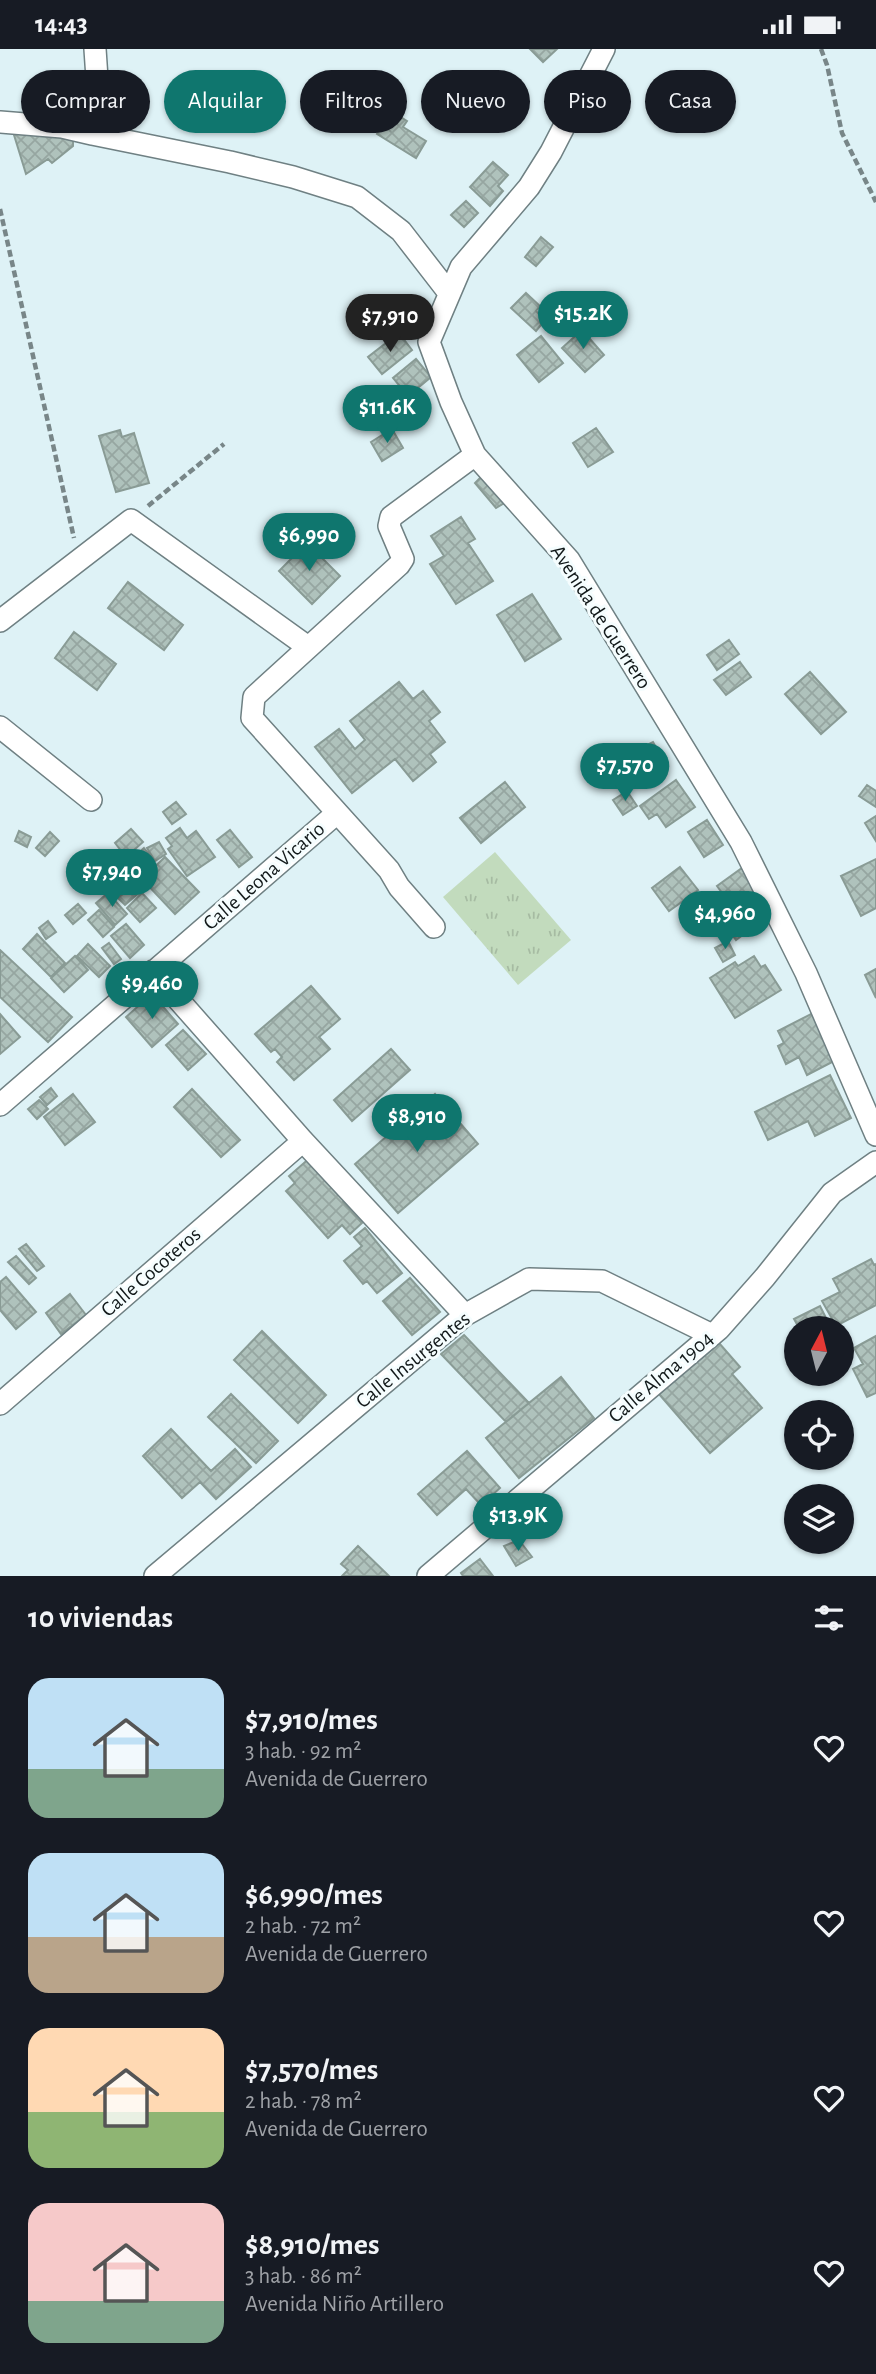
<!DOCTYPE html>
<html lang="es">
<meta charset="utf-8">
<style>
body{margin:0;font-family:"Alegreya Sans",sans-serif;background:#242831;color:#f1f3f6;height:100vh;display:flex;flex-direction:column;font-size:26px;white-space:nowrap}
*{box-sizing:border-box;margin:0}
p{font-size:23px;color:#9ea1a6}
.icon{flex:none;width:38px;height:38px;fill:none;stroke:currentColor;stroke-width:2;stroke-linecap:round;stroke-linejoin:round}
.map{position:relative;height:1527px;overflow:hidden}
.sheet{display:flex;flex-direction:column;background:#171b24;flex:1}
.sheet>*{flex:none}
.banner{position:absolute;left:21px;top:21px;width:835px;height:63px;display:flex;gap:14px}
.needle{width:46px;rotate:7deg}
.buttons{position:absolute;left:784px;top:1267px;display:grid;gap:14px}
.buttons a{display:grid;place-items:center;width:70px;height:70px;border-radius:50%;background:#171b24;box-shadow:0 2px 5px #0004;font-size:35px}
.price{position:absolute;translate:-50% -60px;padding:0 16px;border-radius:24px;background:#0f766e;color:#fff;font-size:23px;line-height:46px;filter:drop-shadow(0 2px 4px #0008)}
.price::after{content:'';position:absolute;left:50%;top:42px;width:21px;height:16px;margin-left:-10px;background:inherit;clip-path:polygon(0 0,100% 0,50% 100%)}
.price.selected{background:#222;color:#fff}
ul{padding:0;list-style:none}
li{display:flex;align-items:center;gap:21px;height:175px;padding:0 28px}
li span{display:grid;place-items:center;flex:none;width:196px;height:140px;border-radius:21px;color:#555}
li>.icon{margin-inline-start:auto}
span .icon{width:84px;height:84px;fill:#fffc;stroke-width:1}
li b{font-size:30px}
h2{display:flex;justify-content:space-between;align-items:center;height:84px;padding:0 28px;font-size:30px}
.chip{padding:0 24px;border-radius:32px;background:#171b24;box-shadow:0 2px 5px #0004;font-size:24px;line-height:63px}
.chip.selected{background:#0f766e;color:#fff}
.status{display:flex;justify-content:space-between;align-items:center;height:49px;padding:0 35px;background:#171b24;direction:ltr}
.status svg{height:19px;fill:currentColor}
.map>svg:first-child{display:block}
</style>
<div class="status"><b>14:43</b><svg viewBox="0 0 49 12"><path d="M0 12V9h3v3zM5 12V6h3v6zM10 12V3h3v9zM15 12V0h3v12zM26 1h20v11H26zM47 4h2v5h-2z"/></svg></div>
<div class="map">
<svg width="876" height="1527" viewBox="0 0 876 1527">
<defs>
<pattern id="park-tufts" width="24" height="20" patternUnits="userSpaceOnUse" patternTransform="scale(1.75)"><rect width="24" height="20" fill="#c2dbbd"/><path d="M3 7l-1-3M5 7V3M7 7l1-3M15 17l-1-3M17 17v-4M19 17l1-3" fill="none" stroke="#a6bba2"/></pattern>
<pattern id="building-cross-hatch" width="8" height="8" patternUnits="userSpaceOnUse" patternTransform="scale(1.75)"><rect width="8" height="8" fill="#afc2bc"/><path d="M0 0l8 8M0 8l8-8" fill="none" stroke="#96a6a1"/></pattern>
</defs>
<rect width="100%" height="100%" fill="#def2f6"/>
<path fill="url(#park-tufts)" d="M495,803L571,891L518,936L443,848Z"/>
<path fill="url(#building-cross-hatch)" stroke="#899b95" stroke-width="2" d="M530,0H557L543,13Z
M391,62L407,72L403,78L426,92L416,109L377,85Z
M33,80L73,90V97L52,114L48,110L26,125L14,86Z
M493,113L508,126L498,137L503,142L490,157L470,138Z
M466,152L478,164L464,178L451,166Z
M541,188L553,198L536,217L525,208Z
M526,244L540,257L536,262L545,271L536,282L511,259Z
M582,281L604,306L585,323L562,299Z
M399,284L412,301L382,325L368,308Z
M541,287L563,314L539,333L517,306Z
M416,310L431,328L408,347L393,329Z
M596,379L613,403L588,418L573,394Z
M392,380L403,399L382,412L371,393Z
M120,381L122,388L134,384L149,434L116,443L99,387Z
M482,427L506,453L496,459L475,434Z
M461,468L475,490L468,494L493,532L456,555L430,515L444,507L431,487Z
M307,494L340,527L312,555L279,522Z
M128,533L183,576L164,601L108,559Z
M532,545L561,590L525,612L497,566Z
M74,583L116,615L97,641L55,609Z
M729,591L739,605L717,621L707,606Z
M740,613L751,628L726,646L714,631Z
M810,623L846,663L821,685L785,645Z
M399,633L413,650L423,642L440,663L429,672L445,693L430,705L436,713L413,732L395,710L352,744L315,698L339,680L355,700L365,691L350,672Z
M653,693L663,711L644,722L633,703Z
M676,731L695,758L666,778L657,765L649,770L640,757Z
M505,733L525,758L481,794L460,769Z
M867,736L876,742V758L859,747Z
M627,742L637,757L623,766L613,751Z
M176,753L186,765L172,775L163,763Z
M876,767V792L865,774Z
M707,771L723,796L704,808L688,783Z
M180,779L187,789L196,782L215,808L187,827L168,800L172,797L166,789Z
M131,780L143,793L126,808L115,794Z
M230,781L252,808L239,818L217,791Z
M19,782L31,788L27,798L15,792Z
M50,783L59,792L45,807L36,799Z
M159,793L166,805L155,812L147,799Z
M144,799L152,809L142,817L134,808Z
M165,808L199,843L175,865L142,830Z
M876,810V859L861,867L841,827Z
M680,818L698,841L669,862L652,839Z
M742,819L763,847L753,854L765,869L736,891L718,866L731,856L717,837Z
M133,837L139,844L125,856L118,849Z
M108,844L127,865L115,876L96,854Z
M142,844L156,859L140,873L127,859Z
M78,855L86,864L73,875L65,866Z
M99,861L114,878L103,888L88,871Z
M48,872L56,883L46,890L39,879Z
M126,875L144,896L130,909L111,887Z
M37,885L65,914L51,928L23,900Z
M728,892L735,906L723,913L715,899Z
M109,894L121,910L114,915L102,899Z
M88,895L110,917L99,928L77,907Z
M0,901L72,968L48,993L0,948Z
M75,907L88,921L64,943L51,929Z
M754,907L761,918L765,916L781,941L735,969L710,929L735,913L738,917Z
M876,920V949L865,926Z
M311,937L340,970L319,988L330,1000L294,1031L277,1013L282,1008L275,1000L271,1003L255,985Z
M152,945L178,975L152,998L126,968Z
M813,964L836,1011L807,1026L799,1008L786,1015L778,997L784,994L778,982Z
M0,965L20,988L0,1005Z
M183,981L206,1005L188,1021L166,996Z
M391,1000L410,1021L352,1072L334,1051Z
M830,1026L851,1069L815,1087L808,1072L768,1091L755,1063Z
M51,1039L57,1047L47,1056L40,1048Z
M192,1040L240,1091L221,1108L174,1058Z
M73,1045L95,1073L65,1096L44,1068Z
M435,1045L478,1095L398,1164L355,1115Z
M39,1051L48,1060L37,1070L28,1060Z
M311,1108L347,1150L343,1153L362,1174L350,1185L342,1176L328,1189L286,1142L295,1134L289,1127Z
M365,1179L402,1224L377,1244L367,1232L363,1235L344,1212L362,1197L354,1188Z
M26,1195L44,1217L37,1222L19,1200Z
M16,1207L36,1229L29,1235L8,1213Z
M871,1210L874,1216L876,1215V1256L836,1277L822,1252L840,1243L833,1230Z
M6,1228L36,1263L16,1280L0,1261V1233Z
M410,1229L440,1263L412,1286L383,1252Z
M70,1245L86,1266L61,1285L46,1264Z
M820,1257L831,1279H799L794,1270Z
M262,1282L326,1346L298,1374L234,1311Z
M464,1286L529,1354L506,1373L441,1305Z
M876,1287V1344L867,1348L853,1320L863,1315L854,1299Z
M719,1294L740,1318L732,1325L762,1359L710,1404L659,1345Z
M561,1328L594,1369L519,1429L486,1389Z
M231,1345L278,1392L256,1414L208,1368Z
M171,1380L211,1422L235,1400L251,1418L216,1450L200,1433L182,1449L143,1407Z
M467,1402L500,1439L481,1456L466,1440L437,1466L418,1445Z
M551,1450L560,1462L545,1473L535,1461Z
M519,1491L532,1508L516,1517L504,1497Z
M358,1497L389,1527H342L348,1521L341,1515Z
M480,1510L493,1527H463L461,1524Z"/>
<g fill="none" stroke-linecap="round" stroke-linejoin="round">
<g stroke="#6f8083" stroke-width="24">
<path id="street" d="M604,0L551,103L529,138L461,218L429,293L451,353L475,406L569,511L741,793L806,924L876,1086
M0,73L62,78L92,85L98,44L95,0
M92,85L230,113L293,128L357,148L401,182L449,244
M0,572L131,471L308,598
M0,678L91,751
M434,878L399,838L389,821L252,669L254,648L399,516L403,510L389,477L391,468L475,406
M153,922L303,1092L465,1266
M0,1056L337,764
M0,1355L303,1092
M155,1527L465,1266L529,1230L602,1232L712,1286
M428,1527L719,1280L765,1228L832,1144L876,1113"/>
</g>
<path stroke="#788688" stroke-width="4.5" stroke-dasharray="7 3.5" stroke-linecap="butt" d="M821,0L827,16L842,84L876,153
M0,160L74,489
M148,457L224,395"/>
<use href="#street" stroke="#fff" stroke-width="21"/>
</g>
<g text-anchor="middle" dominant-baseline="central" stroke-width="6" stroke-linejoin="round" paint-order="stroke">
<g font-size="21" fill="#111819" stroke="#f5fdfe">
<text transform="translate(601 568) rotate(57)">Avenida de Guerrero</text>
<text transform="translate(264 827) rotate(-41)">Calle Leona Vicario</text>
<text transform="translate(151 1223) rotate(-41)">Calle Cocoteros</text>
<text transform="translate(413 1311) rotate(-39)">Calle Insurgentes</text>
<text transform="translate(661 1328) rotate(-40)">Calle Alma 1904</text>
</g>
</g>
</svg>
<div class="buttons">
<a><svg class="needle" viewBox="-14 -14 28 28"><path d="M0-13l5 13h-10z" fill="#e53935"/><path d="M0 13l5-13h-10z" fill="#9ea1a6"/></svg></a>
<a><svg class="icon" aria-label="locate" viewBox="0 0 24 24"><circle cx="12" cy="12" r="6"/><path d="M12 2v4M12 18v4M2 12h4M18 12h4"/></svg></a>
<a><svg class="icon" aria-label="layers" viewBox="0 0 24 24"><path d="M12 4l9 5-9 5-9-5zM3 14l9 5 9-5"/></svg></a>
</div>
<b class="price" style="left:583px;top:302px">$15.2K</b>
<b class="price selected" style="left:390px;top:305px">$7,910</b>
<b class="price" style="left:387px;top:396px">$11.6K</b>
<b class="price" style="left:309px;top:524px">$6,990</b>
<b class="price" style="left:625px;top:754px">$7,570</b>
<b class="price" style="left:112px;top:860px">$7,940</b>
<b class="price" style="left:725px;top:902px">$4,960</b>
<b class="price" style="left:152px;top:972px">$9,460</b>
<b class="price" style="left:417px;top:1105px">$8,910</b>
<b class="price" style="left:518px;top:1504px">$13.9K</b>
<div class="banner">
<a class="chip">Comprar</a>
<a class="chip selected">Alquilar</a>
<a class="chip">Filtros</a>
<a class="chip">Nuevo</a>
<a class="chip">Piso</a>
<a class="chip">Casa</a>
</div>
</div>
<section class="sheet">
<h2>10 viviendas<svg class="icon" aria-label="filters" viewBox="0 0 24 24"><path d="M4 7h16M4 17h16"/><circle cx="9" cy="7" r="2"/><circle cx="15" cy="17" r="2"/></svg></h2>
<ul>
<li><span style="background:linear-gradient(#bfe0f5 65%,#7fa58c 0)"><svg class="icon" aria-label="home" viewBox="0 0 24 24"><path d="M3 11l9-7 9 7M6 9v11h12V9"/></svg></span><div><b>$7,910/mes</b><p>3 hab. · 92 m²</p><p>Avenida de Guerrero</p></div><svg class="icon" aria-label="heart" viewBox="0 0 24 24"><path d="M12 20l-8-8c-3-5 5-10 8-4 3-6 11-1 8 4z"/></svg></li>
<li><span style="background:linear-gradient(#bfe0f5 60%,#b9a48a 0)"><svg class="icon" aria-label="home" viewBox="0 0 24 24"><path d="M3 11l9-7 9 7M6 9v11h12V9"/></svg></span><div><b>$6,990/mes</b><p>2 hab. · 72 m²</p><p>Avenida de Guerrero</p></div><svg class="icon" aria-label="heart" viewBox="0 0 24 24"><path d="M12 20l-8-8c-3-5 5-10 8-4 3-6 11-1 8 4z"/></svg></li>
<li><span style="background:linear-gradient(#ffd9b3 60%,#8fb573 0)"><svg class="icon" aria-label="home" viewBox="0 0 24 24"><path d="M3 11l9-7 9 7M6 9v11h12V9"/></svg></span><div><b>$7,570/mes</b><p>2 hab. · 78 m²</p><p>Avenida de Guerrero</p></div><svg class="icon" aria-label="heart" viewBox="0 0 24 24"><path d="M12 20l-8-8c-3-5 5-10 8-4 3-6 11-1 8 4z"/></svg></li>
<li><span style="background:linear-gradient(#f6c9c9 70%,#7fa58c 0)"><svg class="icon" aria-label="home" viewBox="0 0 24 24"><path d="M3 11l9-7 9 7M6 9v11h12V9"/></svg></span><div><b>$8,910/mes</b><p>3 hab. · 86 m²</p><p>Avenida Niño Artillero</p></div><svg class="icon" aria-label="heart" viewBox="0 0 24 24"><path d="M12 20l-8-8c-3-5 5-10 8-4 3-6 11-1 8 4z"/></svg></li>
</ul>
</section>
